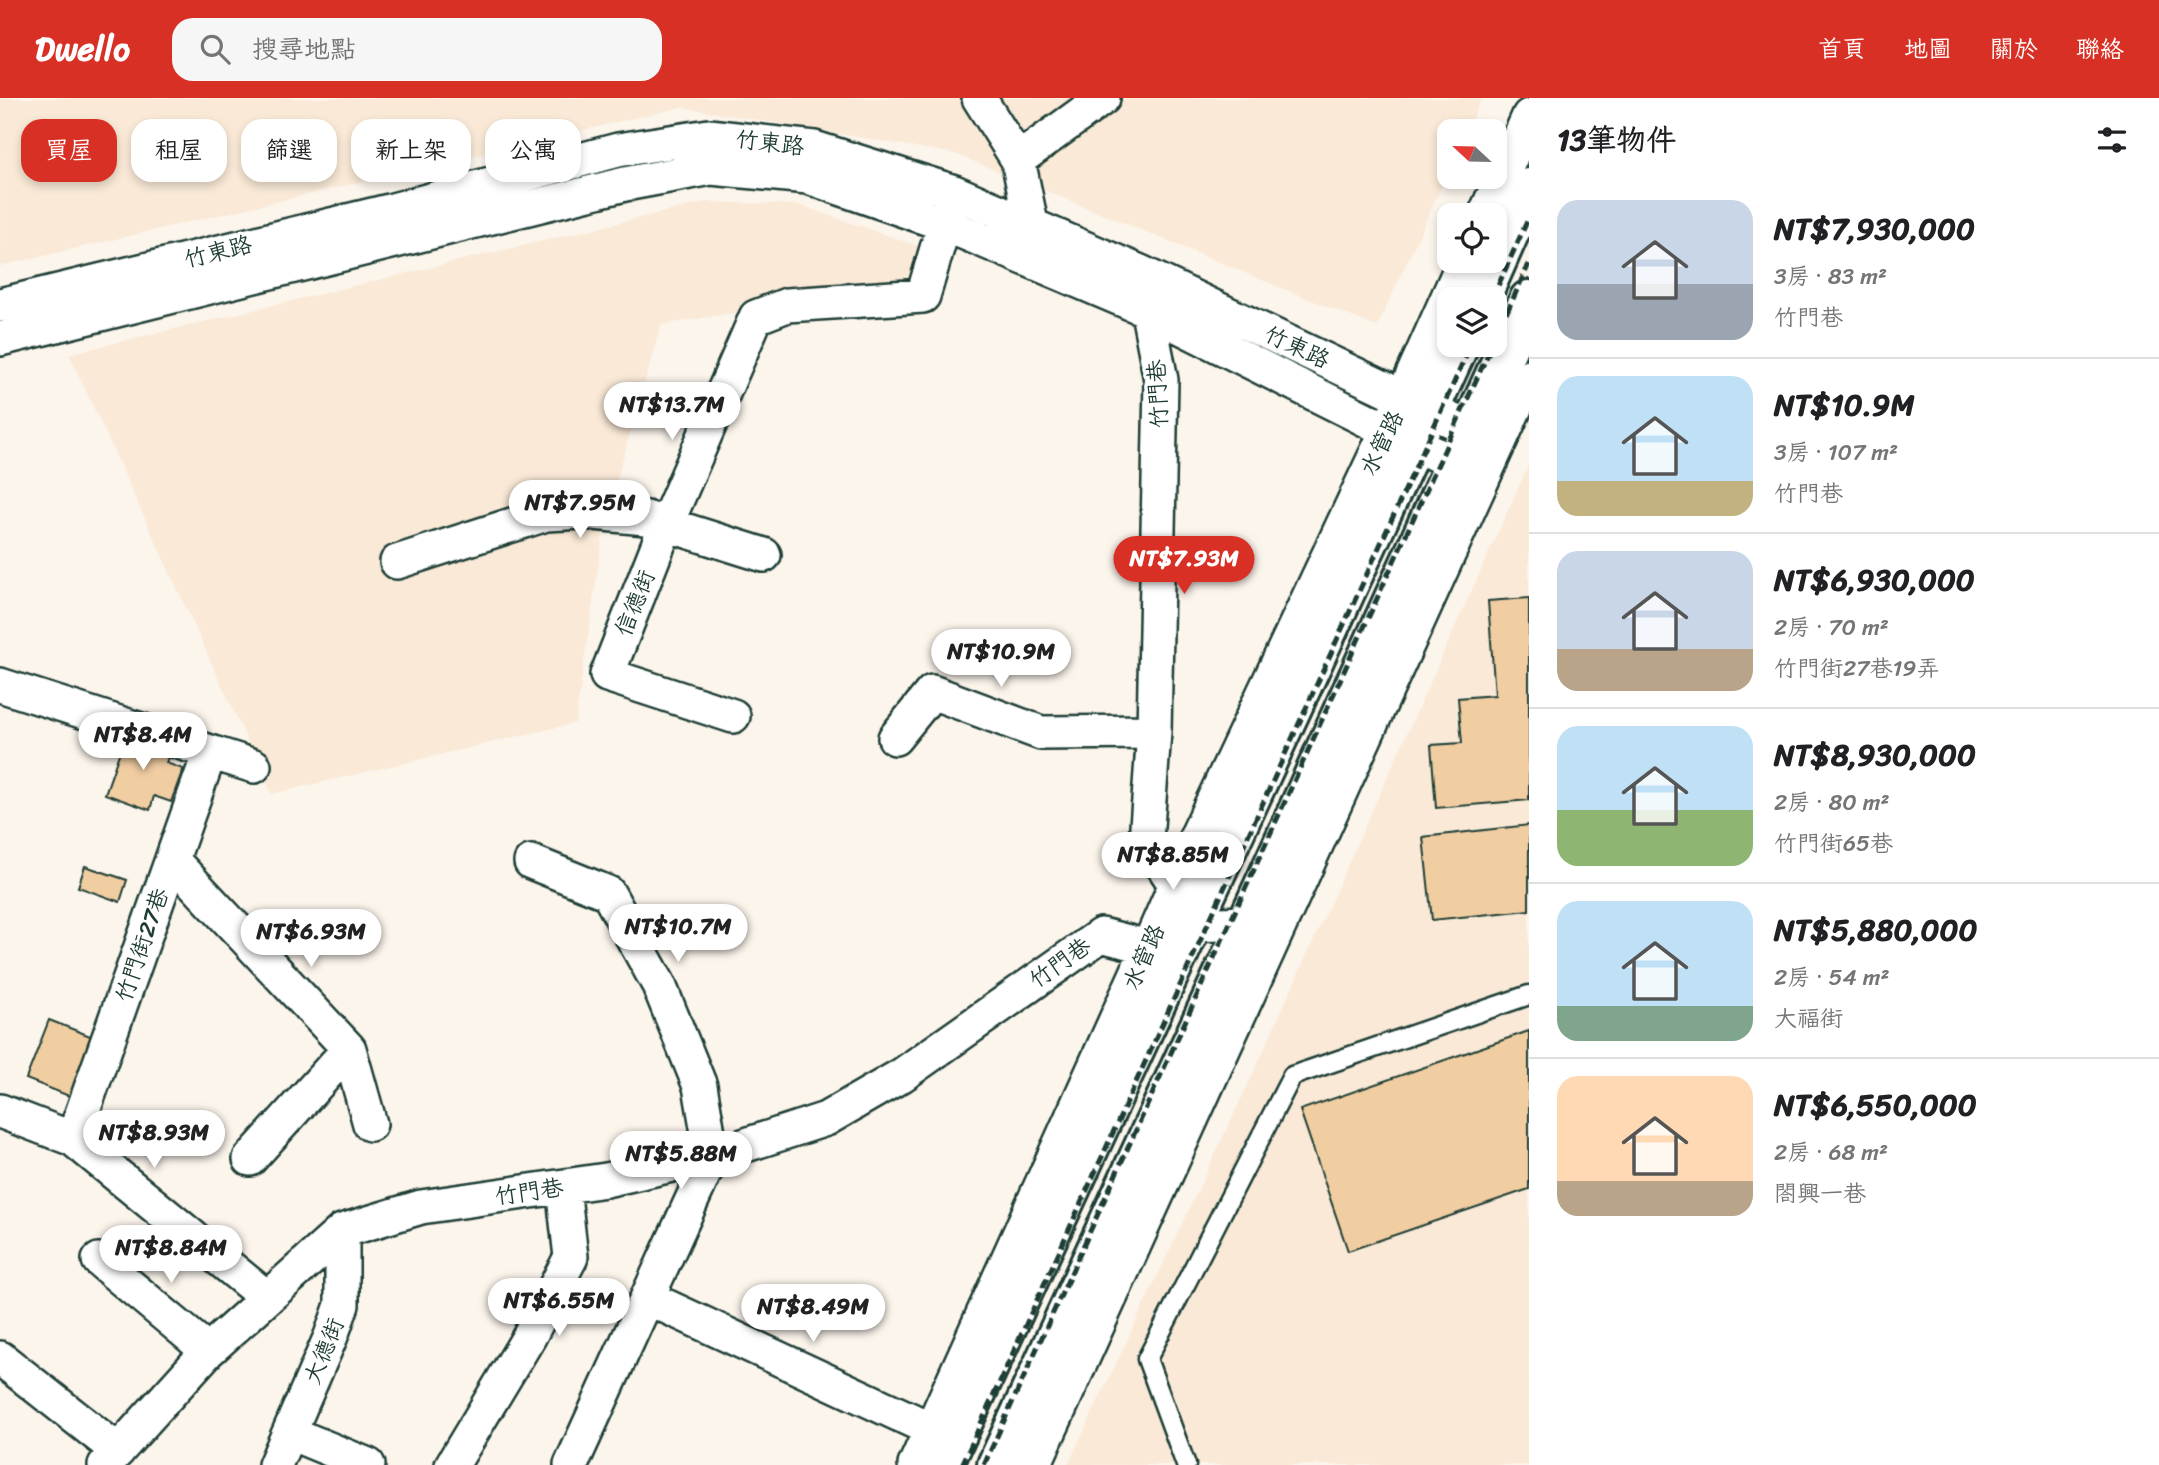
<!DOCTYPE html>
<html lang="zh-TW">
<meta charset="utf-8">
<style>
body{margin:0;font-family:Sriracha,"LXGW WenKai TC",sans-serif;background:#f6f6f6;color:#202124;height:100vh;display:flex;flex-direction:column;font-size:26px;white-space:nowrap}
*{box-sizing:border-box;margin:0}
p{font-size:23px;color:#757577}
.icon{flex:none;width:38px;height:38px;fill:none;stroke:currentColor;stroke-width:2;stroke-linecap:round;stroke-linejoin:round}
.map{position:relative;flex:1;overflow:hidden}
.details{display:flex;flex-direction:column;background:#fff;width:630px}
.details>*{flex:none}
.guide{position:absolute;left:21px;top:21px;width:665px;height:63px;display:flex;gap:14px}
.needle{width:46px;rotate:292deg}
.fabs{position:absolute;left:1437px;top:21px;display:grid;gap:14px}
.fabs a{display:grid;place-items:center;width:70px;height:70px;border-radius:14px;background:#fff;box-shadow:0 4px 10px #0003;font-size:35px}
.price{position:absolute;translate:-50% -60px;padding:0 16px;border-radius:24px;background:#fff;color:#222;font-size:23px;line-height:46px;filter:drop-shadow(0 2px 4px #0008)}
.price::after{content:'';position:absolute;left:50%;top:42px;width:21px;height:16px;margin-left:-10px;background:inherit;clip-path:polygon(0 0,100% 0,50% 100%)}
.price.on{background:#d93025;color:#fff}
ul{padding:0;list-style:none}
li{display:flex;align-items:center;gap:21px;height:175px;padding:0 28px}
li+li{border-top:2px solid #e0e0e0}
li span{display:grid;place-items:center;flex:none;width:196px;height:140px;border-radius:21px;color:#555}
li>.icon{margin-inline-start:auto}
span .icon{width:84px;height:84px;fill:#fffc;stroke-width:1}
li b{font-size:30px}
h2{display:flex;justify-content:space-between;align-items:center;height:84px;padding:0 28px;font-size:30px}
.chip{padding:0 24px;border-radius:21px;background:#fff;box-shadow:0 4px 10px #0003;font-size:24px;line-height:63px}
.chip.on{background:#d93025;color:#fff}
header{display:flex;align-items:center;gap:42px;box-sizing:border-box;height:98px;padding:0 35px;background:#d93025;color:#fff}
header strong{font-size:33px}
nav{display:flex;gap:38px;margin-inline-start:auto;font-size:24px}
.search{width:490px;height:63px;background:#f6f6f6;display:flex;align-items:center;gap:18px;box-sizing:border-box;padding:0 24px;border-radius:21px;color:#757577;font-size:26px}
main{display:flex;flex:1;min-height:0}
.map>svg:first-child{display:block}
</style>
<header>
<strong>Dwello</strong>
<div class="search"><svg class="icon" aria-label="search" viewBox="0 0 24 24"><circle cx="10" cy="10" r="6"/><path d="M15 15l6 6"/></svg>搜尋地點</div>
<nav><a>首頁</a><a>地圖</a><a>關於</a><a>聯絡</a></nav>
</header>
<main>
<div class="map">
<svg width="1529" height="1367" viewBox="0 0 1529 1367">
<rect width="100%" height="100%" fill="#fcf5ec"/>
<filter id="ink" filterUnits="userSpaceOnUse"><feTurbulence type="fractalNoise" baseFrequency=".0143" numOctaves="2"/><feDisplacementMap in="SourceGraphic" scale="14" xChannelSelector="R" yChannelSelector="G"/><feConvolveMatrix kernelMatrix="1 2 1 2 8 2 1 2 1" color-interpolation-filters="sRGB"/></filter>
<g filter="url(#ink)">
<path fill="#f9e9d6" d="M0,0H1482L1466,33H1449V72L1377,229L956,56L682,9L0,168Z
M706,104L799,107L941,156L914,184L661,227L605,423L575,625L272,696L69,256Z
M1529,366V1367H1068L1253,976Z"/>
<path fill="#f1cda2" stroke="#1f3d34" stroke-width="2" d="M1529,500V702L1436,710L1431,647L1462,645L1458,600L1495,597L1488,503Z
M127,633L172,648L166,665L183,671L171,704L154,698L150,712L105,696Z
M1529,727V812L1432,822L1423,739Z
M85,768L127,782L120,804L78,789Z
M49,922L98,941L74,1000L26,981Z
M1529,933V1091L1348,1153L1300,1012Z"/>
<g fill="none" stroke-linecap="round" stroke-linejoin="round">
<g stroke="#1f3d34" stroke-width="23">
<path id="service" d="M1186,1367L1147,1261L1292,978L1529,897"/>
</g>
<g stroke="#1f3d34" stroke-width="38">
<path id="minor" d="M979,0L1018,62L1031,125
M1018,62L1103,0
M1485,117L1529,18
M1145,199L1161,282L1154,634L1146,742L1175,786L1181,802
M0,207L389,113L618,52L709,38L814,50L954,94L1140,174L1499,345
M0,241L625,86L711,70L808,79L944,126L1147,212L1483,380
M397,464L546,416L583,414L646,420L764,457
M0,587L254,668
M733,618L607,577L666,427L756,219L787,207L923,198L950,106
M895,640L932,594L1041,635L1154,634
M172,762L349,951L370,1026
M531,764L608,795L659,887L700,988L712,1058L571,1367
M0,1013L73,1041L267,1200
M73,1041L210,654
M250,1061L349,951
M99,1162L208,1253
M648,1200L952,1341
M0,1260L118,1353
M290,1335L368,1367
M105,1367L208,1253L342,1133L421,1109L606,1082L712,1058L826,1021L902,977L1101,837L1148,849L1191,827L1247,825L1277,833
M275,1367L331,1238L342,1207V1133
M452,1367L529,1239L571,1159L563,1089
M915,1367L1137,875L1198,735L1403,299L1464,163
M1034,1367L1529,279"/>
</g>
<g stroke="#1f3d34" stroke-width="44">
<path id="tertiary" d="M1480,201L1529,90
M943,1367L1459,247
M997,1367L1247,825L1529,202"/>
</g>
<use href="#service" stroke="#fff" stroke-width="18"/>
<use href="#minor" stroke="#fff" stroke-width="33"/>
<use href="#tertiary" stroke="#fff" stroke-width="38"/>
<path stroke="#1f3d34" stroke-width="5" stroke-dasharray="10 5" stroke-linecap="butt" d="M1492,201L1529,119
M1494,242L1529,166
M962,1367L1471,247
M984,1367L1492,247"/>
</g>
</g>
<g text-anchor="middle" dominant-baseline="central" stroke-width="6" stroke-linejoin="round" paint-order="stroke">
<g font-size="23" fill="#1f3d34" stroke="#fff">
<text transform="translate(770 45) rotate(7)">竹東路</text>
<text transform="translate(218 154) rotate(-14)">竹東路</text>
<text transform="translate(1297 249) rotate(25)">竹東路</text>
<text transform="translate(1158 296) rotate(-93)">竹門巷</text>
<text transform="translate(1382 345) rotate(-64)">水管路</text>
<text transform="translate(635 505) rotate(-68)">信德街</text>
<text transform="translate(142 847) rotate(-71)">竹門街27巷</text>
<text transform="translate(1144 859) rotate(-66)">水管路</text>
<text transform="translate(1060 865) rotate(-35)">竹門巷</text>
<text transform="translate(529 1094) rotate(-8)">竹門巷</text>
<text transform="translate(324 1253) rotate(-68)">大德街</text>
</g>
</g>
</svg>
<div class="fabs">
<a><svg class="needle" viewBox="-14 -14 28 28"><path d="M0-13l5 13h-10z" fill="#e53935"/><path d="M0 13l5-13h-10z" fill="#757577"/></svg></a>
<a><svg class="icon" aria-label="locate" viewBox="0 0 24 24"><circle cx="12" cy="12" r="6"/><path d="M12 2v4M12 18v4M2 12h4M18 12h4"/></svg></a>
<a><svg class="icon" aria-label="layers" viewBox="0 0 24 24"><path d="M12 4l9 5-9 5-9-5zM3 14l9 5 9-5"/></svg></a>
</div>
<b class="price" style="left:672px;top:344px">NT$13.7M</b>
<b class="price" style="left:580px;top:442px">NT$7.95M</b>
<b class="price on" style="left:1184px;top:498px">NT$7.93M</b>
<b class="price" style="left:1001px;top:591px">NT$10.9M</b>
<b class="price" style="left:143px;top:674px">NT$8.4M</b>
<b class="price" style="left:1173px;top:794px">NT$8.85M</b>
<b class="price" style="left:678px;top:866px">NT$10.7M</b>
<b class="price" style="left:311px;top:871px">NT$6.93M</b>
<b class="price" style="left:154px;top:1072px">NT$8.93M</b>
<b class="price" style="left:681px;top:1093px">NT$5.88M</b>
<b class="price" style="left:171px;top:1187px">NT$8.84M</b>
<b class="price" style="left:559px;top:1240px">NT$6.55M</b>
<b class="price" style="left:813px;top:1246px">NT$8.49M</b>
<div class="guide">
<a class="chip on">買屋</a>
<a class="chip">租屋</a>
<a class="chip">篩選</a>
<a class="chip">新上架</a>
<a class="chip">公寓</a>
</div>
</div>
<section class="details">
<h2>13筆物件<svg class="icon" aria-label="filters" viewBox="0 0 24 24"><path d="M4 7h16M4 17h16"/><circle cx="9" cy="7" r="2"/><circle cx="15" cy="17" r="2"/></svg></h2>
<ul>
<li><span style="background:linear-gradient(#c9d6e8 60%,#9aa5b1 0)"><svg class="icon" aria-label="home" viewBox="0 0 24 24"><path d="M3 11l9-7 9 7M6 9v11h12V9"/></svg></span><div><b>NT$7,930,000</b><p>3房 · 83 m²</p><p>竹門巷</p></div></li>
<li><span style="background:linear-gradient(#bfe0f5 75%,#c2b280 0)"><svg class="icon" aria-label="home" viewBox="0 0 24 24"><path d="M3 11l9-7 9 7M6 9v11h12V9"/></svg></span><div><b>NT$10.9M</b><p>3房 · 107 m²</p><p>竹門巷</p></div></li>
<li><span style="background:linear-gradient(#c9d6e8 70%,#b9a48a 0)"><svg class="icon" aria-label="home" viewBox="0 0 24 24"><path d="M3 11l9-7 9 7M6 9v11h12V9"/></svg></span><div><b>NT$6,930,000</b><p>2房 · 70 m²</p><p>竹門街27巷19弄</p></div></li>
<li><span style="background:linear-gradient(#bfe0f5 60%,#8fb573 0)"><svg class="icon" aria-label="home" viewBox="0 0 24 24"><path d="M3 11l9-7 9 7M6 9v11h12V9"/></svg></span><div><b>NT$8,930,000</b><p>2房 · 80 m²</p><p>竹門街65巷</p></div></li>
<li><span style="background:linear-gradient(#bfe0f5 75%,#7fa58c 0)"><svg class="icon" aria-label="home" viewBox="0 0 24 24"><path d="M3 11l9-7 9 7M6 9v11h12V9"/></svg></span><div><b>NT$5,880,000</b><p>2房 · 54 m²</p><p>大福街</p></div></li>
<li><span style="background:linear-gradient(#ffd9b3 75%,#b9a48a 0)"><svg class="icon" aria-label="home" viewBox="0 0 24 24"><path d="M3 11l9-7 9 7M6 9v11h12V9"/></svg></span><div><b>NT$6,550,000</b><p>2房 · 68 m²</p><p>閤興一巷</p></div></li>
</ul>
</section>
</main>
